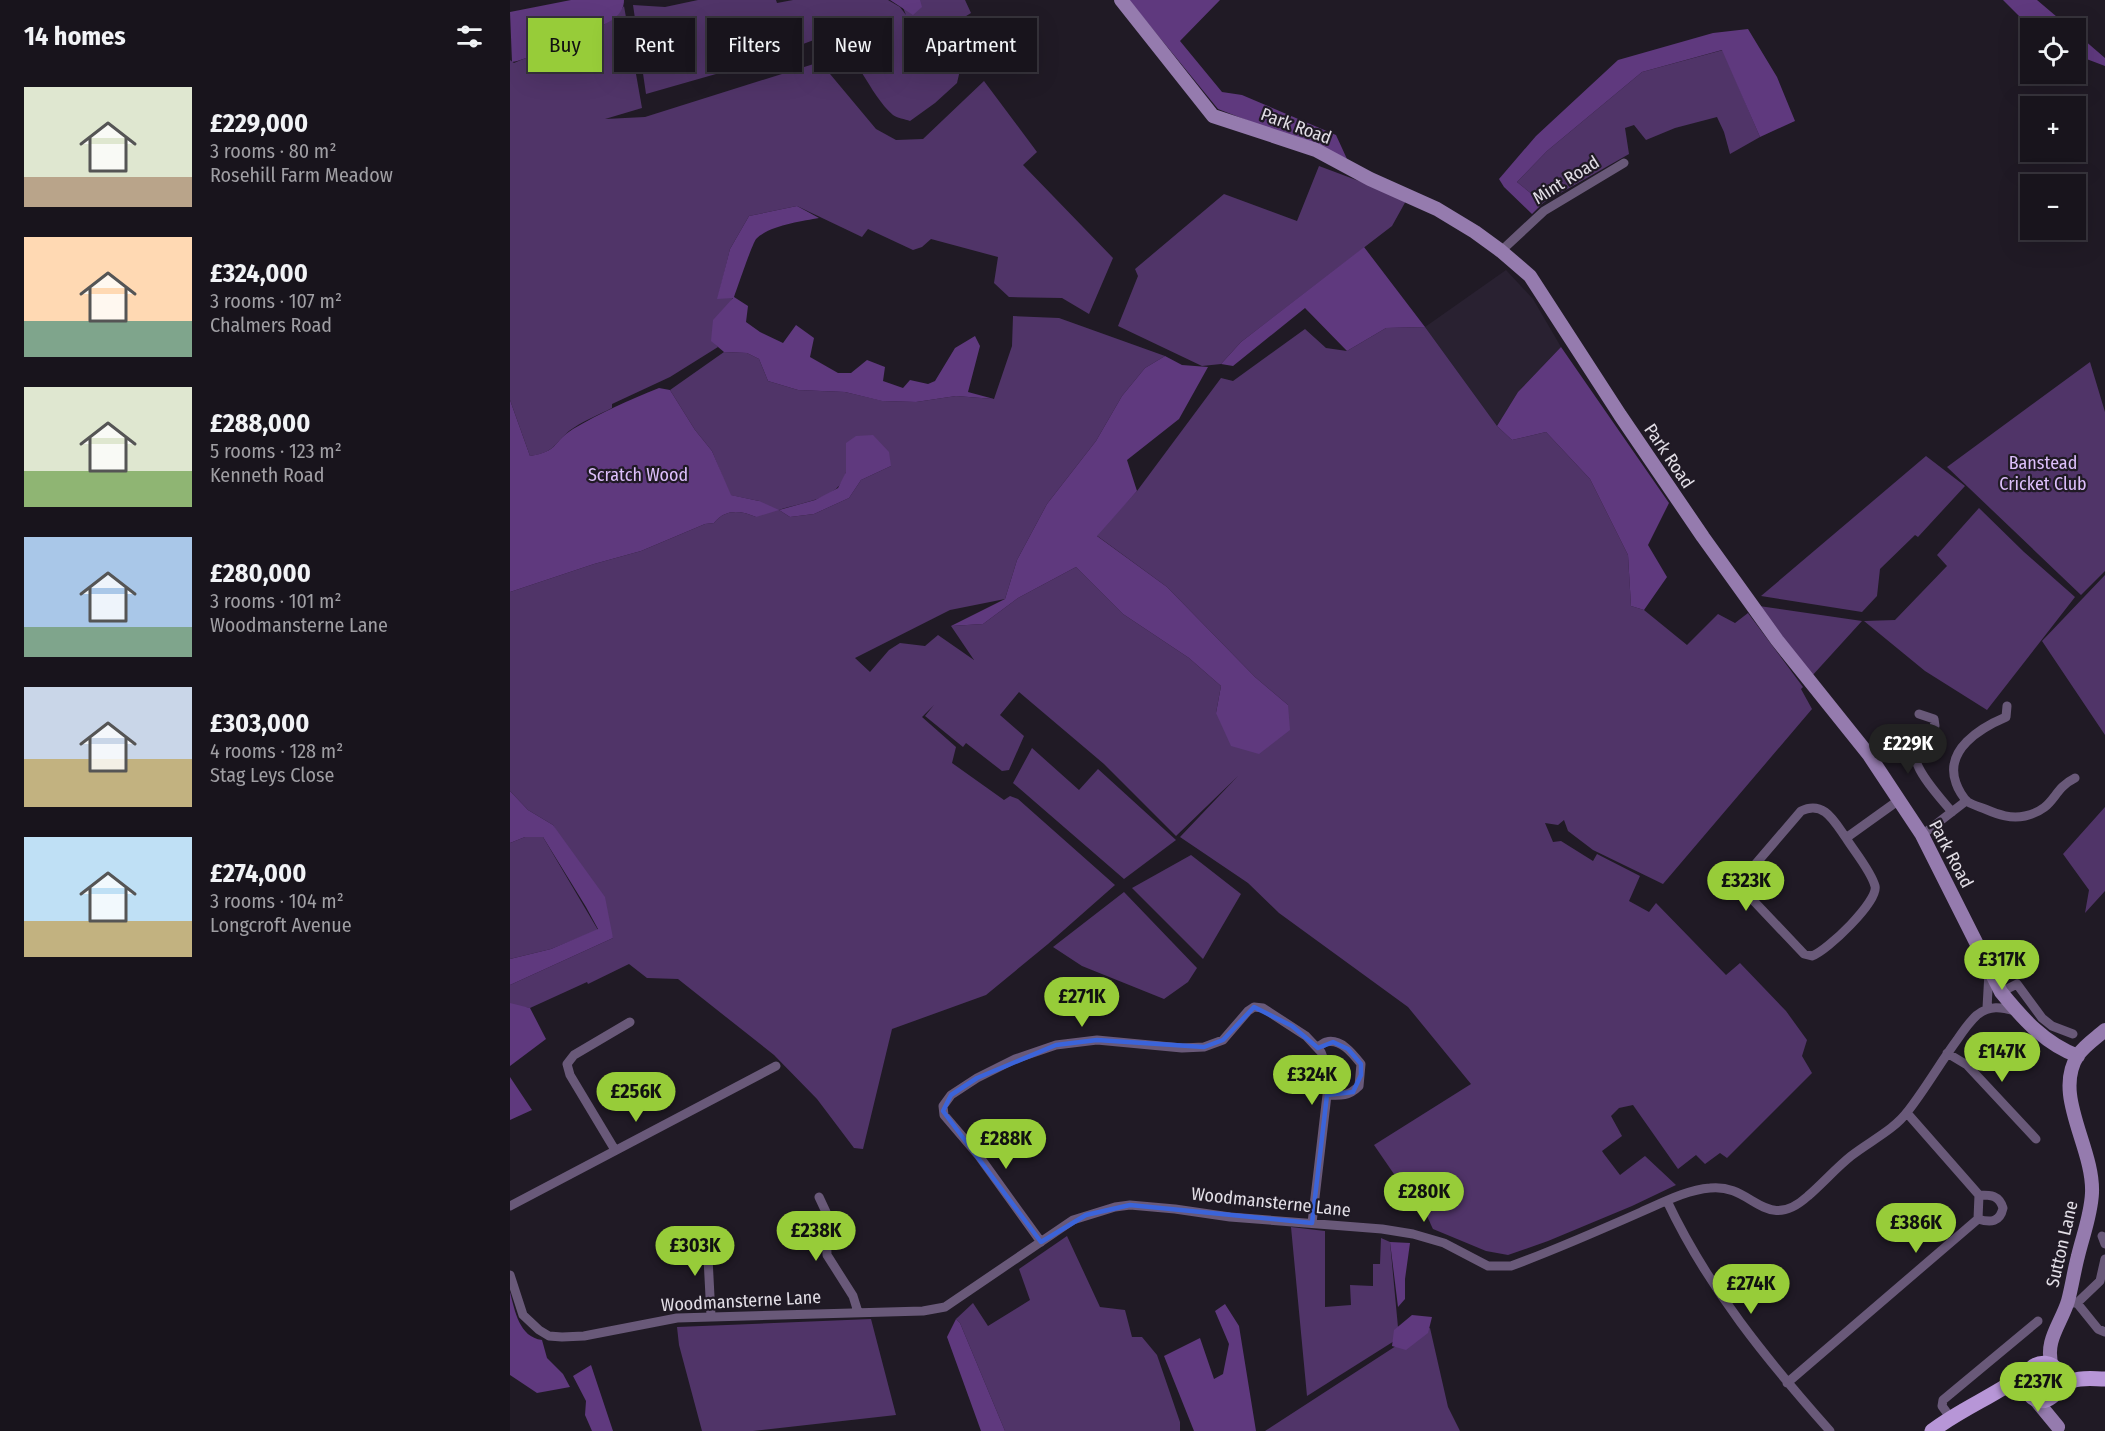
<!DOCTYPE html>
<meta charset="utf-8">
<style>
body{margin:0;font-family:"Fira Sans Condensed",sans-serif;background:#252129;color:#f1f3f6;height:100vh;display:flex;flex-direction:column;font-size:22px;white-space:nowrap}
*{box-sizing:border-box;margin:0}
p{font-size:20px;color:#9f9ea3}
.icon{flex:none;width:33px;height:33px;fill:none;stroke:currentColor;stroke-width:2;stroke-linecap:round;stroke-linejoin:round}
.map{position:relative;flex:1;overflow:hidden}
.drawer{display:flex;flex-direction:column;background:#18141c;width:510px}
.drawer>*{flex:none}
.banner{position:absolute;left:18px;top:18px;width:570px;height:54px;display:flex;gap:12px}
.controls{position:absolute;left:1510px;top:18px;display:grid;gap:12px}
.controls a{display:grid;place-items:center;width:66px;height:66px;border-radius:0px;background:#18141c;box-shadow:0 6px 24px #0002,0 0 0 2px #36333b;font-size:30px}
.price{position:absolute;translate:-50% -51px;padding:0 14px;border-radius:21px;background:#97cc39;color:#111;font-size:20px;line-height:39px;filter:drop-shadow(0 2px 3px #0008)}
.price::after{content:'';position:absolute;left:50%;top:36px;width:18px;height:14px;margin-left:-9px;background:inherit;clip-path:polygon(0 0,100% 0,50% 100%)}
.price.on{background:#222;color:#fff}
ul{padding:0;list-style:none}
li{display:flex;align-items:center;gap:18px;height:150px;padding:0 24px}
li span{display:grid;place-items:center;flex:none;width:168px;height:120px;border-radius:0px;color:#555}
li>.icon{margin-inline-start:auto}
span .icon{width:72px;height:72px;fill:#fffc;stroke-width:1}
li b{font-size:26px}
h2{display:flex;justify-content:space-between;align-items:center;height:72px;padding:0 24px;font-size:26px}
.chip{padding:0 21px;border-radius:0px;background:#18141c;box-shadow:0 6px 24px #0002,0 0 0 2px #36333b;font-size:21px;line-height:54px}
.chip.on{background:#97cc39;color:#111}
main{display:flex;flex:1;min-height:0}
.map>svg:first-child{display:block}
</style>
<main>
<section class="drawer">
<h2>14 homes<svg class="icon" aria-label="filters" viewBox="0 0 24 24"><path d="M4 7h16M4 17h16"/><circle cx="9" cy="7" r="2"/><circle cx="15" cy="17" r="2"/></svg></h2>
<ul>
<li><span style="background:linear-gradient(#dfe7d0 75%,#b9a48a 0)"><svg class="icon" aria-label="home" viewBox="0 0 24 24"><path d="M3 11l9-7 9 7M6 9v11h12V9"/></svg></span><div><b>£229,000</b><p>3 rooms · 80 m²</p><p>Rosehill Farm Meadow</p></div></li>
<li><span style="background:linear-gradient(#ffd9b3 70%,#7fa58c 0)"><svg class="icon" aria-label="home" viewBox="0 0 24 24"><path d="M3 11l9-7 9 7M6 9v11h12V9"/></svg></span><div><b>£324,000</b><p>3 rooms · 107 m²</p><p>Chalmers Road</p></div></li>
<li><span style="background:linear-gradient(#dfe7d0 70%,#8fb573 0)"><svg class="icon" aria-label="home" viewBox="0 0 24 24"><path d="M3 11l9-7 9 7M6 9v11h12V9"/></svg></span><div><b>£288,000</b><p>5 rooms · 123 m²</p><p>Kenneth Road</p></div></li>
<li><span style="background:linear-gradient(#a9c7e8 75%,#7fa58c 0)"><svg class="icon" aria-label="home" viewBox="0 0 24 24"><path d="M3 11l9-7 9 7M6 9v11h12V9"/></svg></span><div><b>£280,000</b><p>3 rooms · 101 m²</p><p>Woodmansterne Lane</p></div></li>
<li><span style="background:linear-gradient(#c9d6e8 60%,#c2b280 0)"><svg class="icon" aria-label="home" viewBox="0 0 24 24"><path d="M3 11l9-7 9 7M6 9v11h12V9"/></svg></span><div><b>£303,000</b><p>4 rooms · 128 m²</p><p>Stag Leys Close</p></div></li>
<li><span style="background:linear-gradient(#bfe0f5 70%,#c2b280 0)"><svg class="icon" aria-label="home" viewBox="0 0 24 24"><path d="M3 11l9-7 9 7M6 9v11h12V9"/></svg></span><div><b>£274,000</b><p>3 rooms · 104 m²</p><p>Longcroft Avenue</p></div></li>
</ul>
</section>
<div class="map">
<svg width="1595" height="1431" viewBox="0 0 1595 1431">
<rect width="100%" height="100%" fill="#201a25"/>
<path fill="#292131" d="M996,270L1023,299L1051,347L1008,392L987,426L915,327Z"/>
<path fill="#503468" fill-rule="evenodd" d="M188,0H266L267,3L283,0H378L390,7L396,15L390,0H455L461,13L419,39L450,70L447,83L425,103L400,121C395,119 387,118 383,115C359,94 345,50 320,34L234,66L136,94L123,5L155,7Z
M114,6L132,108L95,119L135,117L310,62L366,129L386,140L413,139L474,81L527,152L513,165L603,258L579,314L552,298L499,297L484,283L488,257L421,239L412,247L403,250L358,229L352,237L287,206L239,216L220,249L208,298L223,297L202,340L208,347L160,377L102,404V408C88,415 71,422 59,431C42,446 45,452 20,456L0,400V60L4,63C40,47 90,38 114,6Z
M1213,50L1250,137L1220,154L1214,132L1207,117L1165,128L1136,140L1124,125L1115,128L1119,154L1033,203L1007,182L1037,151L1132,72Z
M809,166L897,199L882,226L731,342L711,364L692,366L608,326L628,276L625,269L714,194L787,221Z
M503,316L549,318L655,356L635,368L612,396L586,441L537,504L507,560L495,599L440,610L345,658L360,672L379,650L390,643L415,646L428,635L464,660L441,626L473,624L508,598L566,567L613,614L679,658L711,686L706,713L778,705L745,677L657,587L586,535L627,491L711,378L723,381L795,329L816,348L837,351L876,328L915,327L987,426L1002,440L1036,432L1080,479L1118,555L1121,606L1134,610L1177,645L1208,614L1225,623L1238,613L1293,687L1291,689L1302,709L1153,884L1083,850L1058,831L1054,820L1048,825L1035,823L1043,842L1051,841L1083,861L1087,854L1130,876L1119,901L1139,912L1146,903L1216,975L1230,963L1276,1011L1297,1040L1292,1056L1302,1073L1217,1158L1210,1153L1195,1164L1186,1155L1168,1169L1123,1105L1109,1108L1101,1116L1112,1136L1092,1151L1094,1154L1110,1175L1135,1156L1166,1185L1122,1206L1038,1241L998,1255L976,1251L923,1229C917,1216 911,1199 897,1193L864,1145L961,1084L898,1007L769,913L738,883L670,837L728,776L666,836L594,764L509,692L490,715L514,736L499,770L492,771L456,743L453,747L415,716L424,705L412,717L446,747L442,763L494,800L500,796L508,799L605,885L538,944L476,995L382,1029L353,1149L344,1148L307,1099L264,1055L168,979L137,978L119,964L78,984L77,982L20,1008L0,1005V985L103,938L43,825L18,810L0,791V592L84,564L131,551L195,524L204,523C215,509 230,510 246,517L249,501L220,495L202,451L185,430L160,390L214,352L237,353L249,359L258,381L288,390L335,392L373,401L406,402L446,396L484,399L502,346ZM336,443L381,466L351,480L339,498L304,514L280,517L269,510C291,502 330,500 336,472C338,463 336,452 336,443Z
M1580,362L1595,412V571L1571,595L1437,467Z
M1416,456L1455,486L1408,537L1405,535L1370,569L1367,596L1352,612L1251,596Z
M1469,508L1514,552L1565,597L1477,710L1415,671L1354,621L1385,620L1437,566L1427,555Z
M1595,575V735L1532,641Z
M1249,606L1352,621L1301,677Z
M522,748L569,790L588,769L666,840L614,879L503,783Z
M1595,807V891L1575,913L1579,890L1553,854Z
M15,837H33L88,930L41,949L0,959V843Z
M681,855L731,894L693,959L622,888Z
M614,892L687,968L678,982L654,999L572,966L543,947Z
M781,1227L815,1231V1307L841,1305L840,1285L863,1286V1264H870L871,1238L880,1242L889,1338L797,1396Z
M557,1236L590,1307L615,1310L622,1337H632L647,1355L670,1422V1431H495L450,1323L446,1319L463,1303L478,1326L520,1300L509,1269Z
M361,1319L386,1415L243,1431H192L169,1345L167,1327Z
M920,1328L938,1407L950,1431H755L909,1331Z"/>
<path fill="#5f397e" d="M61,0H114C114,7 111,12 106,17C96,27 15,61 2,62L0,12Z
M380,0H410L412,7L403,15Z
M619,0H710L670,41L712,92L732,95L826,135L837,159L708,109Z
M1493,0H1527L1560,28H1521Z
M208,18L227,22L236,44L223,48L213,42L204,27Z
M1238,29L1267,77L1285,121L1250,137L1212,50L1132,72L1037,151L1007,182L1033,203L1022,214L994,187L989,179L1026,136L1108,60L1203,33Z
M1566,33L1595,58V66L1566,55Z
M287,206L309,218C292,221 258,226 246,239C241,247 228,286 224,297L238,306L236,322L250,332L273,343L286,325L304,338L300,357L328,373H341L357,360L375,367L373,381L393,388L400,380L418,384L425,381L445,348L465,336L470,346L458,392L484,399L446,396L406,402L372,401L335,392L288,390L258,381L249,359L237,353L214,352L201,341L203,320L223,298L207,299L220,249L239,216Z
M854,247L915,327L876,328L837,351L795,308L723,366L711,364L731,342Z
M1051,347L1159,503L1138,545L1157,577L1134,610L1121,606L1118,555L1080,479L1036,432L1002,440L987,426L1008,392Z
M655,356L672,365L698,367L669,419L617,460L627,491L587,536L657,587L745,677L778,705L780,730L749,754L721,746L706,713L711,686L679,658L613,614L566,567L508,598L473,624L441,626L495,599L507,560L537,504L586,441L612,396L635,368Z
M149,388L160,390L185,430L202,451L221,495L249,501L269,510L305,500L328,488L336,472V443L346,436L363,435L379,452L381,466L351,480L339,498L304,514L280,517L269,510L246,517C230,510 215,509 204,523L195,524L131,551L84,564L0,592V400L20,456C50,451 42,442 63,429C90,413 119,400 149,388Z
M0,791L18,810L43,825L95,897L103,938L0,985V959L41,949L88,929L76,907L33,837H15L0,843Z
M0,1003L20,1008L36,1039L0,1066Z
M0,1077L22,1110L0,1120Z
M880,1242L900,1243L895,1279V1299L888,1307Z
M0,1292C5,1311 9,1337 32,1340L37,1358L53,1374L60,1387L27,1393L0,1375Z
M715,1304L729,1326L746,1431H684L654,1356L690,1338L704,1379L713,1374L719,1344L705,1311Z
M902,1315L922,1317L918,1333L896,1350L882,1346L884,1330Z
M446,1319L450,1323L495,1431H471L437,1337Z
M81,1365L103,1431H82L75,1415L76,1401L63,1376Z"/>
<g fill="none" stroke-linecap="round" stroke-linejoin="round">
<path stroke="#695979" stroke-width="9" d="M991,251L1034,211L1114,163
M1497,706L1496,717C1470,728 1434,750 1446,783C1448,789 1453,798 1458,802C1463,805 1470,807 1475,809C1489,815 1501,819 1515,816C1546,809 1541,790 1565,778
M1409,714L1424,719L1425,726C1420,733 1408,746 1406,753C1401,767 1433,801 1442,812
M1412,835L1456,801
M1336,838C1344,851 1361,871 1365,886C1369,901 1317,951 1302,956L1294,954L1239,896L1233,884L1237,874L1291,811C1314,800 1324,821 1336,838L1389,800
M1491,992L1507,984L1532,1018L1542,1026L1563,1034
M1477,1008L1479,972
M807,1047C810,1046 813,1043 816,1042C831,1038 843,1054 851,1064L849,1086C839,1096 831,1096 817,1095
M1437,1053L1457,1065L1526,1139
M105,1150L60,1075L57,1064L64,1055L120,1022
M309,1197L316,1212L317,1255L343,1296L348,1312
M1157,1201C1198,1288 1257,1360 1320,1431
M0,1206L266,1066
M1468,1219C1481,1223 1490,1222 1493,1208C1489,1195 1481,1195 1469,1195
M186,1234L198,1258L201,1316
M1592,1236L1595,1244
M531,1242L469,1156L434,1115L433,1106L441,1095L467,1078L505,1059L546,1045L587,1040L672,1048L694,1047L713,1040L738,1011L744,1007L753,1008L796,1036L811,1052L817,1068V1095L802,1223
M0,1275L13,1315L29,1330L39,1336L52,1337L74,1336L167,1318L413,1311L435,1307L563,1220L605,1207L620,1205L665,1209L720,1217L872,1229L903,1234L934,1243L978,1266H1001C1045,1250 1088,1231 1131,1212C1152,1203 1176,1190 1200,1188C1243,1183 1255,1235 1298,1196C1313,1183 1326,1168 1341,1156C1360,1141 1384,1130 1398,1111C1416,1088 1430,1063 1447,1040C1453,1031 1459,1022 1467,1015C1480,1005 1491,1007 1505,1011
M1563,1303H1567L1588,1329L1595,1332
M1567,1303L1590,1281L1595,1259
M1277,1383L1468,1219L1469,1195L1397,1113
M1440,1417L1432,1406L1433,1400L1528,1321"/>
<path stroke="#957bae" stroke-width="14" d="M611,0L703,116L806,150L860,179L927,209L965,232L991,251L1020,276L1110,415L1193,537L1267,640L1359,755L1412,835L1491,992C1512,1018 1535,1044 1568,1056
M1542,1366C1534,1341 1551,1324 1558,1301C1562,1286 1564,1271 1568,1256C1573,1235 1581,1215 1582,1193C1584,1147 1542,1095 1568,1055C1575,1045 1586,1038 1595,1030
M1525,1399L1548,1427"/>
<path stroke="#b796d7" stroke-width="15" d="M1551,1389L1550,1373C1532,1347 1500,1379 1522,1397C1539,1410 1548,1386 1562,1381C1572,1377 1584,1379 1595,1379
M1422,1431C1452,1408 1487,1395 1517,1372"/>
</g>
<path fill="none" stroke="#3b64da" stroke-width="4.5" stroke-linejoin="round" d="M744,1007L782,1026L808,1048L823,1042L838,1049L851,1064V1075L843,1092L817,1095L802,1223L620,1205L576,1215L531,1242L433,1111L441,1095L467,1078L546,1045L587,1040L694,1047L713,1040Z"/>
<g text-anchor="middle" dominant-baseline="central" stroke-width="4.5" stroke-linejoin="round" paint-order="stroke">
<g font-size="18" fill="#e2dee6" stroke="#201a25">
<text transform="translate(786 126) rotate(20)">Park Road</text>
<text transform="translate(1056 180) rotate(-32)">Mint Road</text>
<text transform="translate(1159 456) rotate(56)">Park Road</text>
<text transform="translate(1441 854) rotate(62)">Park Road</text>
<text transform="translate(761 1202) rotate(6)">Woodmansterne Lane</text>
<text transform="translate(1552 1244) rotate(-77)">Sutton Lane</text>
<text transform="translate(231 1301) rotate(-3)">Woodmansterne Lane</text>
</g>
<g font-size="18" fill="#ddbffb" stroke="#201a25">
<text x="1533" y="463">Banstead<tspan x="1533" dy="21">Cricket Club</tspan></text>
<text x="128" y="475">Scratch Wood</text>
</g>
</g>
</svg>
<div class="controls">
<a><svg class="icon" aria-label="locate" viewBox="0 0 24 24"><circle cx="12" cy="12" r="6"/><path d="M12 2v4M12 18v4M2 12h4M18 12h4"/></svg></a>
<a>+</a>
<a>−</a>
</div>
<b class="price on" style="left:1398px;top:775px">£229K</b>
<b class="price" style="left:1236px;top:912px">£323K</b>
<b class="price" style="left:1492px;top:991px">£317K</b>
<b class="price" style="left:572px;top:1028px">£271K</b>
<b class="price" style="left:1492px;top:1083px">£147K</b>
<b class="price" style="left:802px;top:1106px">£324K</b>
<b class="price" style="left:126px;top:1123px">£256K</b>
<b class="price" style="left:496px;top:1170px">£288K</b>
<b class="price" style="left:914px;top:1223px">£280K</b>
<b class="price" style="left:1406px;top:1254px">£386K</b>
<b class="price" style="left:306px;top:1262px">£238K</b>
<b class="price" style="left:185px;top:1277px">£303K</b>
<b class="price" style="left:1241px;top:1315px">£274K</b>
<b class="price" style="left:1528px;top:1413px">£237K</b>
<div class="banner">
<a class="chip on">Buy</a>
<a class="chip">Rent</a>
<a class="chip">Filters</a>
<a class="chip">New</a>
<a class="chip">Apartment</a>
</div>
</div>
</main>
